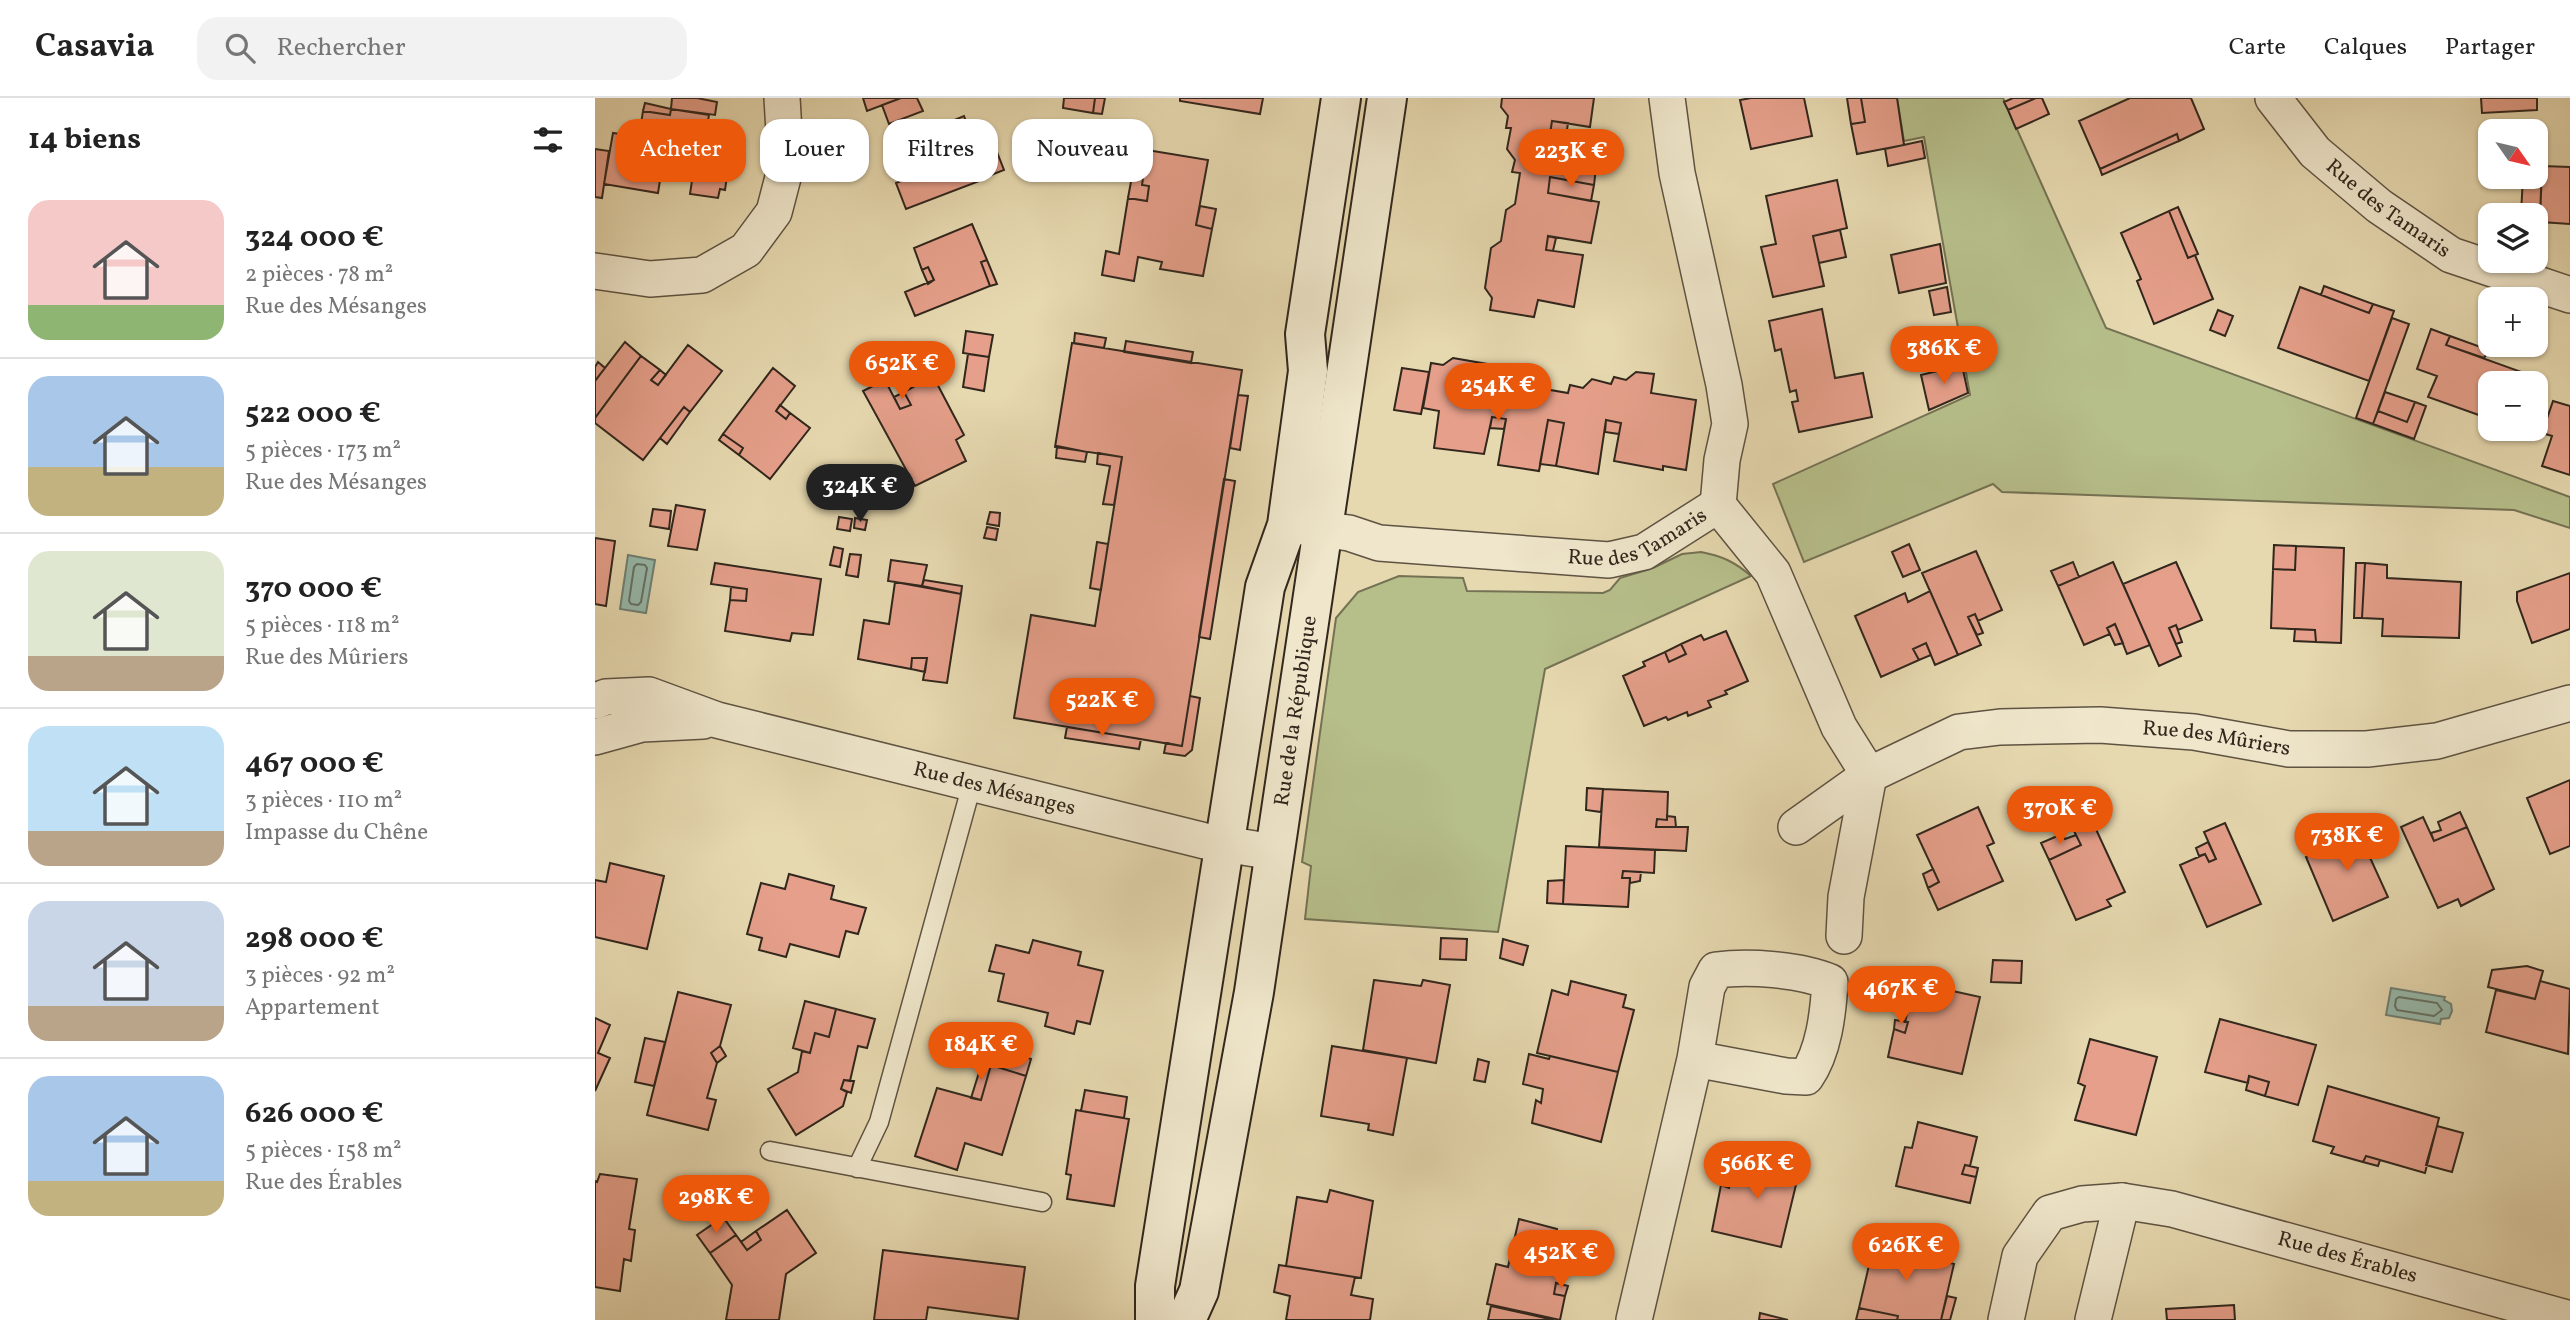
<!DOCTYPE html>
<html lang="fr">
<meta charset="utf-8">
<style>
body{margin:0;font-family:Vollkorn,serif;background:#f2f2f2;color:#222;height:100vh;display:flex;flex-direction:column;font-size:26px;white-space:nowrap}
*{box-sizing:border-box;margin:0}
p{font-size:23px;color:#767676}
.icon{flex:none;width:38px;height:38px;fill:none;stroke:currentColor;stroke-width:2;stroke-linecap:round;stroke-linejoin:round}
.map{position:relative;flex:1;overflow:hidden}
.details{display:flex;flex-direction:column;background:#fff;width:595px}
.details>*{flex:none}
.hud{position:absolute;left:21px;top:21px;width:665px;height:63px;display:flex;gap:14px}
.needle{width:46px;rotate:124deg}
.buttons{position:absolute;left:1883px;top:21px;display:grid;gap:14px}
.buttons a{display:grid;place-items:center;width:70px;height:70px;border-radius:14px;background:#fff;box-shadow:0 2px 5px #0004;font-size:35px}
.price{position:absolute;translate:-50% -60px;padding:0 16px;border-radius:24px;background:#ea580c;color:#fff;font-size:23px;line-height:46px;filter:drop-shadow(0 2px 4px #0008)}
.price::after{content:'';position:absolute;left:50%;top:42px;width:21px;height:16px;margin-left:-10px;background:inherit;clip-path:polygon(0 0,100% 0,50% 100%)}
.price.on{background:#222;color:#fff}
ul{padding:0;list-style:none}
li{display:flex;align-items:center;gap:21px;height:175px;padding:0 28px}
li+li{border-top:2px solid #e0e0e0}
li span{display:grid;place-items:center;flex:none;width:196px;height:140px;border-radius:21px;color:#555}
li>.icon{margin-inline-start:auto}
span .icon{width:84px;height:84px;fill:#fffc;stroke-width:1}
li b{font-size:30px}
h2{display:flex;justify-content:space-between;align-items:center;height:84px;padding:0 28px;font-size:30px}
.pill{padding:0 24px;border-radius:21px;background:#fff;box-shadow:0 2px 5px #0004;font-size:24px;line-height:63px}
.pill.on{background:#ea580c;color:#fff}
header{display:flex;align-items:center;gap:42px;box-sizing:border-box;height:98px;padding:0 35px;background:#fff;border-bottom:2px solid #e0e0e0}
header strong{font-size:33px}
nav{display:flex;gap:38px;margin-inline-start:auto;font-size:24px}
.search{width:490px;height:63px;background:#f2f2f2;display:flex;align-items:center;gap:18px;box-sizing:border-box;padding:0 24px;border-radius:21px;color:#767676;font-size:26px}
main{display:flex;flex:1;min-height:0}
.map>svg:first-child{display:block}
</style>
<header>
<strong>Casavia</strong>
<div class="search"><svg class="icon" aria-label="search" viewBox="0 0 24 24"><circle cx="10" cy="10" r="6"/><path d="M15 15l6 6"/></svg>Rechercher</div>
<nav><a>Carte</a><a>Calques</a><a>Partager</a></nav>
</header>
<main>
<section class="details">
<h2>14 biens<svg class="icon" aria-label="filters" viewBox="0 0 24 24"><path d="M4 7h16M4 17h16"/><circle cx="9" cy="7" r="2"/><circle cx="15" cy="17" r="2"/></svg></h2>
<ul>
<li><span style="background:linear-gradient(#f6c9c9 75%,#8fb573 0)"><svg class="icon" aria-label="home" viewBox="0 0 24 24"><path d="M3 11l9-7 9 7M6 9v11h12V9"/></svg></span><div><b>324 000 €</b><p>2 pièces · 78 m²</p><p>Rue des Mésanges</p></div></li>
<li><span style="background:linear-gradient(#a9c7e8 65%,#c2b280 0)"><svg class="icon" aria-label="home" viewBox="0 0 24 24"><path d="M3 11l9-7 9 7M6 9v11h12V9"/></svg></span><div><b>522 000 €</b><p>5 pièces · 173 m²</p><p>Rue des Mésanges</p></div></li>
<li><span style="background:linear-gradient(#dfe7d0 75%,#b9a48a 0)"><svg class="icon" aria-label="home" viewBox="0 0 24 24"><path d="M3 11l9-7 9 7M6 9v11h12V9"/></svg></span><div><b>370 000 €</b><p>5 pièces · 118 m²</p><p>Rue des Mûriers</p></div></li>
<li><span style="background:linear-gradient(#bfe0f5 75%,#b9a48a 0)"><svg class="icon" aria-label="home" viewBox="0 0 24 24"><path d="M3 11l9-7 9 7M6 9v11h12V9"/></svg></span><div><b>467 000 €</b><p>3 pièces · 110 m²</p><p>Impasse du Chêne</p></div></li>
<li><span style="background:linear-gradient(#c9d6e8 75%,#b9a48a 0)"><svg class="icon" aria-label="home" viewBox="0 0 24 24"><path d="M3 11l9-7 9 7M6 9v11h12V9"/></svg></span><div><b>298 000 €</b><p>3 pièces · 92 m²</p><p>Appartement</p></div></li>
<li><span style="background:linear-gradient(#a9c7e8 75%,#c2b280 0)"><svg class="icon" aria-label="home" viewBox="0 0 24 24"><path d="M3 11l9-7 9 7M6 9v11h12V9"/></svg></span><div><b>626 000 €</b><p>5 pièces · 158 m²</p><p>Rue des Érables</p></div></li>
</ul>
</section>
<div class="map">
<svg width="1975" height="1222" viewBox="0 0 1975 1222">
<rect width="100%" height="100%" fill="#e6d8af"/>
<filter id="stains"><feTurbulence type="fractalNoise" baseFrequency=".00286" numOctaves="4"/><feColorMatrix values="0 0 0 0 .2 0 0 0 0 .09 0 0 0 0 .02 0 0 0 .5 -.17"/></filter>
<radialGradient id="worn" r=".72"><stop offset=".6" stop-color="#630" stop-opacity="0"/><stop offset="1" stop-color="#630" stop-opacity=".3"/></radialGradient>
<path fill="#b6be8a" stroke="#747254" stroke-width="2" d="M1302,0H1408L1511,230L1975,399V430L1919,412L1407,394L1398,386L1209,464L1178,386L1375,297L1329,39L1309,43Z
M1106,454C1127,458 1140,464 1156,478L950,571L903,834L710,821L716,768L707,764L741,520L763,494L804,478L868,480L872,493L1008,495L1015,492L1025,480L1058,470L1087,456Z"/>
<path fill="#96baac" stroke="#6e7f73" stroke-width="2" d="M33,457L60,462L51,515L25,511Z
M1796,890L1850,899L1849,902L1856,906L1857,913L1854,920L1846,921L1845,926L1791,917Z"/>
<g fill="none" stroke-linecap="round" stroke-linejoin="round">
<path stroke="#647064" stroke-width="2" d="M42,466L50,467L52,470L46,504L43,507L36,506L34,503L39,469Z
M1804,899L1842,905L1847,912L1839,918L1802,912L1800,908L1801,901Z"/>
</g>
<path fill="#e59f8a" stroke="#31271d" stroke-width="2" d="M77,0H102L122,4L120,17L76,11Z
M268,0H306L272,13Z
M306,0H322L328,13L294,26L287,7Z
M469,0H500L498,15L468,10Z
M500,0H510L507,16L498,15Z
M585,0H668L665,16L585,3Z
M907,0H999L995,29L957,23L955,36L1004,44L999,87L955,79L953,95L1004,104L996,145L953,138L951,152L988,157L979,209L943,202L939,219L895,212L897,200L890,190L896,150L906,143L911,112L920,106L925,75L917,74L920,62L912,51L916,30H911L913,18L906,9Z
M1156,0H1209L1217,38L1156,51L1145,2Z
M1252,0H1266L1270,24L1256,26Z
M1266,0H1302L1309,47L1262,56L1256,26L1270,24Z
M1418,0H1441L1413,12L1409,4Z
M1441,0H1447L1454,16L1421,31L1413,12Z
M1535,0H1596L1609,31L1584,43L1582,36L1505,71L1484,23Z
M1886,0H1942V12L1887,15Z
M50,5L76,11L75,17L48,13Z
M76,11L114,17L109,44L136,50L130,92L125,91L123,100L95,96L98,76L79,73L81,66L68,63L63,95L9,86L18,35L44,39L48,13L75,17Z
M369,18L384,57L377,59L387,82L311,111L301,85L330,74L326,62L319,64L310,42Z
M957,23L973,25L971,38L955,36Z
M1582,36L1584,43L1507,77L1505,71Z
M1327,43L1330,60L1293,68L1290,51Z
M400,49L409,72L386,81L377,59L384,57V54Z
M0,51L14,53L7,100L0,99Z
M542,51L552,52L547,87L554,88L552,103L533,100Z
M552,52L613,62L601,127L617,131L608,178L565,171L567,164L543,159L539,183L507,177L511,153L524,156L533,100L552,103L554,88L547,87Z
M326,62L330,74L324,77L319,64Z
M68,63L81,66L79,73L66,71Z
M1941,67L1947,68L1945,117L1926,116L1928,79H1941Z
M1947,68L1975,69V126L1945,124Z
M955,79L999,87L996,103L953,95Z
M1242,82L1252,130L1218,138L1229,188L1178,199L1166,149L1181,146L1171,98Z
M605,108L621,111L617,131L601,127Z
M1583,109L1603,156L1593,160L1574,113Z
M1574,113L1593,160L1600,157L1618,201L1559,226L1542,183L1546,181L1526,135Z
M377,126L392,162L386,164L395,188L320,218L310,194L339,182L333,169L327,172L319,150Z
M1245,132L1251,159L1224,165L1218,138Z
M953,138L961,140L958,153L951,152Z
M1345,146L1351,185L1304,195L1296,157Z
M392,162L402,186L395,188L386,164Z
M333,169L339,182L333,186L327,172Z
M1729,188L1778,206L1774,215L1726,197Z
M1352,189L1356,214L1339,217L1334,193Z
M1705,189L1774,215L1778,206L1799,213L1774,283L1683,250Z
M1227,211L1240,280L1268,275L1277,319L1204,334L1197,304L1203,303L1201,292L1195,294L1186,251L1180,253L1174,223Z
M1623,212L1638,218L1630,238L1615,232Z
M1797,220L1814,226L1778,326L1761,320Z
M1836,231L1855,238L1851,247L1932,276L1929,285H1895V321L1833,299L1842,278L1822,271Z
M371,233L398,237L394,259L368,255Z
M480,235L511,240L509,250L479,245Z
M1855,238L1894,252L1889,260L1851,247Z
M531,243L598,254L596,265L529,254Z
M30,244L46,258L0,320V283Z
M477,245L647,272L587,648L419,620L436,517L500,528L527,359L460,349Z
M93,247L127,273L95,314L89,309L48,362L0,325V320L46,258L65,272L56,282L63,287Z
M373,256L394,259L389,293L368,289Z
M858,260L898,267L904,276L935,280L944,290L973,295L975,287L988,290L997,281L1016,286L1019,279L1031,282L1041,274L1059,276L1056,295L1101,302L1091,372L1068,368V372L1019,363L1026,325L1011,322L1003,376L961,368L969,325L953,322L944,373L903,367L911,321L897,319L889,356L839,350L844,313L828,310L836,265L848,267Z
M3,264L10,270L0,283V269Z
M1367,267L1373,295L1334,312L1326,277Z
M178,270L200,288L181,313L191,321L195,315L215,330L175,381L144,357L148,350L128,336Z
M807,270L834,274L826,316L799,312Z
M65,272L71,277L63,287L56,282Z
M338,278L369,337L361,342L371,363L320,388L268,293L290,282L305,311L316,307L309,294Z
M309,294L316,307L305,311L299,299Z
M1790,294L1820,304L1812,324L1783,313Z
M643,297L653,298L645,352L635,350Z
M1958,303L1975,308V377L1947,368L1957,338L1947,335Z
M1820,304L1831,308L1819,341L1778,326L1783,313L1812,324Z
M185,307L195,315L191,321L181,313Z
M89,309L95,314L72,346L65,340Z
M897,319L911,321L909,331L895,330Z
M953,322L969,325L961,368L945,366Z
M1011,322L1026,325L1024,336L1010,334Z
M128,336L148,350L144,357L124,342Z
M462,348L492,354L490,364L461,360Z
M503,355L527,359L519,407L508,406L515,368L502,366Z
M629,381L640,383L615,541L604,539Z
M81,407L110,412L102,452L73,448Z
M58,411L76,413L74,431L55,428Z
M395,414L405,415L404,428L392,426Z
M244,419L257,421L255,433L242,431Z
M260,420L272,422L270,432L259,430Z
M392,429L403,431L401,442L389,440Z
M0,440L20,443L11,508L0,506Z
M502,444L513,446L506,492L495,490Z
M1314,446L1325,472L1308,479L1297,454Z
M1679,447L1701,448L1700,472L1678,471Z
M1701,448L1749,450L1746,545L1721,544L1720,532L1676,530L1678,471L1700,472Z
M239,449L248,451L245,469L235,467Z
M1381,453L1407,512L1383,523L1380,516L1373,519L1386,547L1363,557L1327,475Z
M255,456L266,457L263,479L251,477Z
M296,462L332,467L327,488L293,483Z
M1478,464L1484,479L1463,488L1456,473Z
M1518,464L1555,547L1532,556L1520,526L1512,530L1515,536L1489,547L1463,488Z
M1581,464L1607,522L1583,532L1581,527L1574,530L1586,558L1564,568L1528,486Z
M120,465L226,481L218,537L197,535L195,543L130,533L135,502L151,503L152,491L116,486Z
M1761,465H1770L1767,520H1759Z
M1770,465L1792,467V480L1866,484L1864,540L1787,538L1788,521L1767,520Z
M1975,475V531L1937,545L1922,503V494Z
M329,482L367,488L366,496L327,488Z
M300,484L366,496L352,585L328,582L332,560H317L316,571L263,561L269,522L294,526Z
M136,489L152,491L151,503L135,502Z
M1335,493L1363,557L1340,567L1331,545L1318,551L1324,562L1286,579L1260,518L1310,495L1313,504Z
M1380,516L1388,535L1382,537L1373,519Z
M1520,526L1528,545L1520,547L1512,530Z
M1581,527L1587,544L1581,546L1574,530Z
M1700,531L1720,532L1721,544L1699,543Z
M1131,533L1153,583L1130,593L1132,596L1113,603L1116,609L1093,618L1092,614L1073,622L1071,619L1049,628L1028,578L1050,568L1048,564L1070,554L1074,564L1091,556L1086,546L1106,537L1109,542Z
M1331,545L1336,557L1324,562L1318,551Z
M1086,546L1091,556L1074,564L1070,554Z
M317,560H332L330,574L316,571Z
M595,598L605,600L597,652L590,658L569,655L571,645L587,648Z
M472,629L546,641L544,651L470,640Z
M1975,682V748L1955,756L1932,700Z
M992,690L1008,691L1006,714L991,712Z
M1008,691L1073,694L1072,722L1062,721L1061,729H1093L1091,753L1004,749Z
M1383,709L1399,745L1392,748L1408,783L1343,812L1333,790L1344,784L1322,737Z
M1493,714L1530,794L1512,802L1516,808L1481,822L1454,762L1486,747L1474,723Z
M1865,714L1872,729L1839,743L1836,735L1846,732L1843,724Z
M1072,718L1080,719L1081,729H1061L1062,721L1072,722Z
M1756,718L1793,799L1738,823L1711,759L1738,749L1741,757L1747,754L1736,727Z
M1828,719L1839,743L1872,729L1899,791L1866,808L1863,801L1843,810L1806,729Z
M1630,725L1666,806L1612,829L1585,767L1610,756L1614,764L1621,761L1609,734Z
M1467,736L1470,741L1481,737L1486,747L1454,762L1446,745Z
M1740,737L1747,754L1741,757L1738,749L1731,751L1727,742Z
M1613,744L1621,761L1614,764L1610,756L1604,758L1601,750Z
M971,748L1060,752L1059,775L1028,773L1027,780H1035L1033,809L968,806Z
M15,765L69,778L52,851L0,839V782L11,784Z
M1338,771L1344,784L1333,790L1328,776Z
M1028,773L1046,774L1045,783L1035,785V780H1027Z
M194,776L239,788L236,801L271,810L263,836L251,833L244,859L195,846L191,859L164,852L167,840L152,836L166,785L190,791Z
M969,782L968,806L952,805L953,783Z
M846,840L872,841L871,862L845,861Z
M908,841L933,848L928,867L905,860Z
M438,842L486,854L483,867L508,873L495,926L482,923L479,936L450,928L453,915L403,903L409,876L394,873L401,847L434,855Z
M1398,862L1427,863L1426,885L1396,884Z
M1932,868L1948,873L1940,901L1893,889L1897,872Z
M779,882L826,888L828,882L855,887L841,965L768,952Z
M976,883L1031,897L1028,909L1039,912L1023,974L942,955L957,892L973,897Z
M1945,883L1975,891L1973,956L1891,934L1901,892L1940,901Z
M1353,892L1385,899L1367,976L1293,959L1299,931L1310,935L1313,924H1310L1317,895L1350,903Z
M83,894L136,907L125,948L116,955L122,965L112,1000L121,1002L113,1032L52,1017Z
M210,903L241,911L234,939L220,935L215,955L198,950Z
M241,911L280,921L272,950L263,948L255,983L249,982L246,991L252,994L248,1008L201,1037L173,991L203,974L207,953L215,955L220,935L234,939Z
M0,920L15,927L3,955L15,960L0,993Z
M1625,921L1721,947L1703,1007L1670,998L1674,984L1654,978L1653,985L1610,974Z
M1300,922L1313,924L1310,935L1299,931Z
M50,940L70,944L59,988L40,984Z
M1495,941L1562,959L1541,1037L1480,1022L1490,988L1483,985Z
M125,948L131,958L122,965L116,955Z
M737,948L812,960L798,1037L773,1032L774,1026L726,1018Z
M402,950L436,961L431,978L396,967Z
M934,956L954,961L955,958L1023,974L1006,1044L937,1025L941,1002L946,1005L948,991L928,986Z
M883,961L894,964L890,984L879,982Z
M387,965L396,967L386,1002L376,1000Z
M396,967L431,978L407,1057L370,1045L362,1072L320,1058L342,990L386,1002Z
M1654,978L1674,984L1670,998L1651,992Z
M249,982L259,983L256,995L246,991Z
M1733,988L1844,1020L1830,1075L1771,1058L1768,1064L1736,1055L1739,1049L1718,1043Z
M490,992L532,999L529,1020L486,1013Z
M481,1012L534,1021L519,1108L472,1101L476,1077L471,1076Z
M1323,1024L1382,1039L1375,1068L1370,1067L1367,1076L1381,1079L1375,1105L1301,1088L1310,1049L1317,1050Z
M1842,1028L1868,1035L1857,1074L1831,1067Z
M1143,1055L1205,1070L1186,1149L1117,1133L1126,1087L1134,1090Z
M1771,1058L1785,1062L1783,1068L1768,1064Z
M1370,1067L1383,1070L1381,1079L1367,1076Z
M5,1076L42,1081L34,1131L40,1132L36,1163L29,1161L25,1193L0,1189V1083L2,1084Z
M735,1092L778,1103L766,1180L691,1168L702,1099L732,1104Z
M192,1112L221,1155L191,1176L184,1222H131L137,1187L115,1155L141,1137L152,1152L166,1142L161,1133Z
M128,1119L141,1137L115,1155L102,1137Z
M924,1121L962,1131L956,1152L973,1156L967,1186L961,1185L959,1196L970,1198L965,1222L892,1206L901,1166L913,1169Z
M161,1133L166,1142L152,1152L146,1144Z
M1280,1142L1326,1151L1325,1157L1359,1166L1346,1222H1302L1303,1218L1264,1210Z
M288,1152L430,1169L423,1221L333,1209L331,1222H279Z
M684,1167L760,1179L756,1197L778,1201L775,1222H691L695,1198L679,1194Z
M961,1185L973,1188L970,1198L959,1196Z
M1352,1198L1361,1200L1355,1222H1346Z
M1639,1207L1640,1222H1572L1571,1211Z
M896,1208L959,1222H893Z
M1264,1210L1303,1218L1302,1222H1261Z
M1165,1215L1193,1222H1164Z"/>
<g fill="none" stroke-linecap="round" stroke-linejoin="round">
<g stroke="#5e5342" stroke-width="21">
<path id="lane" d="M175,1053L447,1104
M262,1070L284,1024L377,686"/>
</g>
<g stroke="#5e5342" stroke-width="38">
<g id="street">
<path d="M1072,0L1082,75L1129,287L1135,326L1127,362L1123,407"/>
<path id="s1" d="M1678,0L1720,54L1784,108L1856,157L1975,197"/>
<path d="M0,173L55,181L107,177L151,152L179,114L191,68L187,0"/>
<path id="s2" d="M1123,407L1178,475L1244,629L1274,677L1364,634L1405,629L1505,627L1599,634L1694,651H1772L1842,643L1975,605"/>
<path id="s3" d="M700,428L754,435L784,445L1014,462L1049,454L1123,407"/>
<path id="s4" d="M0,603L11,599L54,597L122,622L610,743L679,754"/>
<path d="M0,639L47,626L108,623"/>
<path d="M1201,729L1274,677L1251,799L1249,838"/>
<path d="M1039,1222L1100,961L1112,889L1121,872C1153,868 1205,871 1235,884C1233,916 1229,953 1211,979L1191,978L1100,961"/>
<path id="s5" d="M1411,1222L1425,1158L1455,1115L1487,1106L1527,1103L1577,1111L1975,1221"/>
<path d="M1498,1222L1527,1103"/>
</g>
</g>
<g stroke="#31271d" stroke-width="42">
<g id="secondary">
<path d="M560,1222V1188L670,489L692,427L713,273L710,236L746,0"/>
<path id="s6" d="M591,1222L604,1193L659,894L792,0"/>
</g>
</g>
<use href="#lane" stroke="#efe6cb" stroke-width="18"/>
<use href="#street" stroke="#efe6cb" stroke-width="35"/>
<use href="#secondary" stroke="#efe6cb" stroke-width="38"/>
</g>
<g text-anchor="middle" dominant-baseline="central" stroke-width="5" stroke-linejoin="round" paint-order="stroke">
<g font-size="21" fill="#31271d" stroke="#efe6cb">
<text stroke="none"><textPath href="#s1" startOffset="161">Rue des Tamaris</textPath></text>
<text stroke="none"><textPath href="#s3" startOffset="350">Rue des Tamaris</textPath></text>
<text stroke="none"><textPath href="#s6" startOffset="620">Rue de la République</textPath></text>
<text stroke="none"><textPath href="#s2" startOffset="670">Rue des Mûriers</textPath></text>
<text stroke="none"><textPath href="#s4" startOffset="413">Rue des Mésanges</textPath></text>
<text stroke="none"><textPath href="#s5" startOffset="424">Rue des Érables</textPath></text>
</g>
</g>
<rect width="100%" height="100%" filter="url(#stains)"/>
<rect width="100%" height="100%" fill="url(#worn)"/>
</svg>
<div class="buttons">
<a><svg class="needle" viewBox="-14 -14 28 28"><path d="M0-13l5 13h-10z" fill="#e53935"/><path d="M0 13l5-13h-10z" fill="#767676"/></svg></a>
<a><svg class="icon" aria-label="layers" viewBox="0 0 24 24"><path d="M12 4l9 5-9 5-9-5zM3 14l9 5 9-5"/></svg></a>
<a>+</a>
<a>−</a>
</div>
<b class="price" style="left:976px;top:91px">223K €</b>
<b class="price" style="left:1349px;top:288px">386K €</b>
<b class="price" style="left:307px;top:303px">652K €</b>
<b class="price" style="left:903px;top:325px">254K €</b>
<b class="price on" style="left:265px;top:426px">324K €</b>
<b class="price" style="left:507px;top:640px">522K €</b>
<b class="price" style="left:1465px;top:748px">370K €</b>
<b class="price" style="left:1752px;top:775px">738K €</b>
<b class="price" style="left:1306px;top:928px">467K €</b>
<b class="price" style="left:386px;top:984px">184K €</b>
<b class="price" style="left:1162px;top:1103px">566K €</b>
<b class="price" style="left:121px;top:1137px">298K €</b>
<b class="price" style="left:1311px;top:1185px">626K €</b>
<b class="price" style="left:966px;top:1192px">452K €</b>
<div class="hud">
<a class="pill on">Acheter</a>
<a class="pill">Louer</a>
<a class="pill">Filtres</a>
<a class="pill">Nouveau</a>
</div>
</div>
</main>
